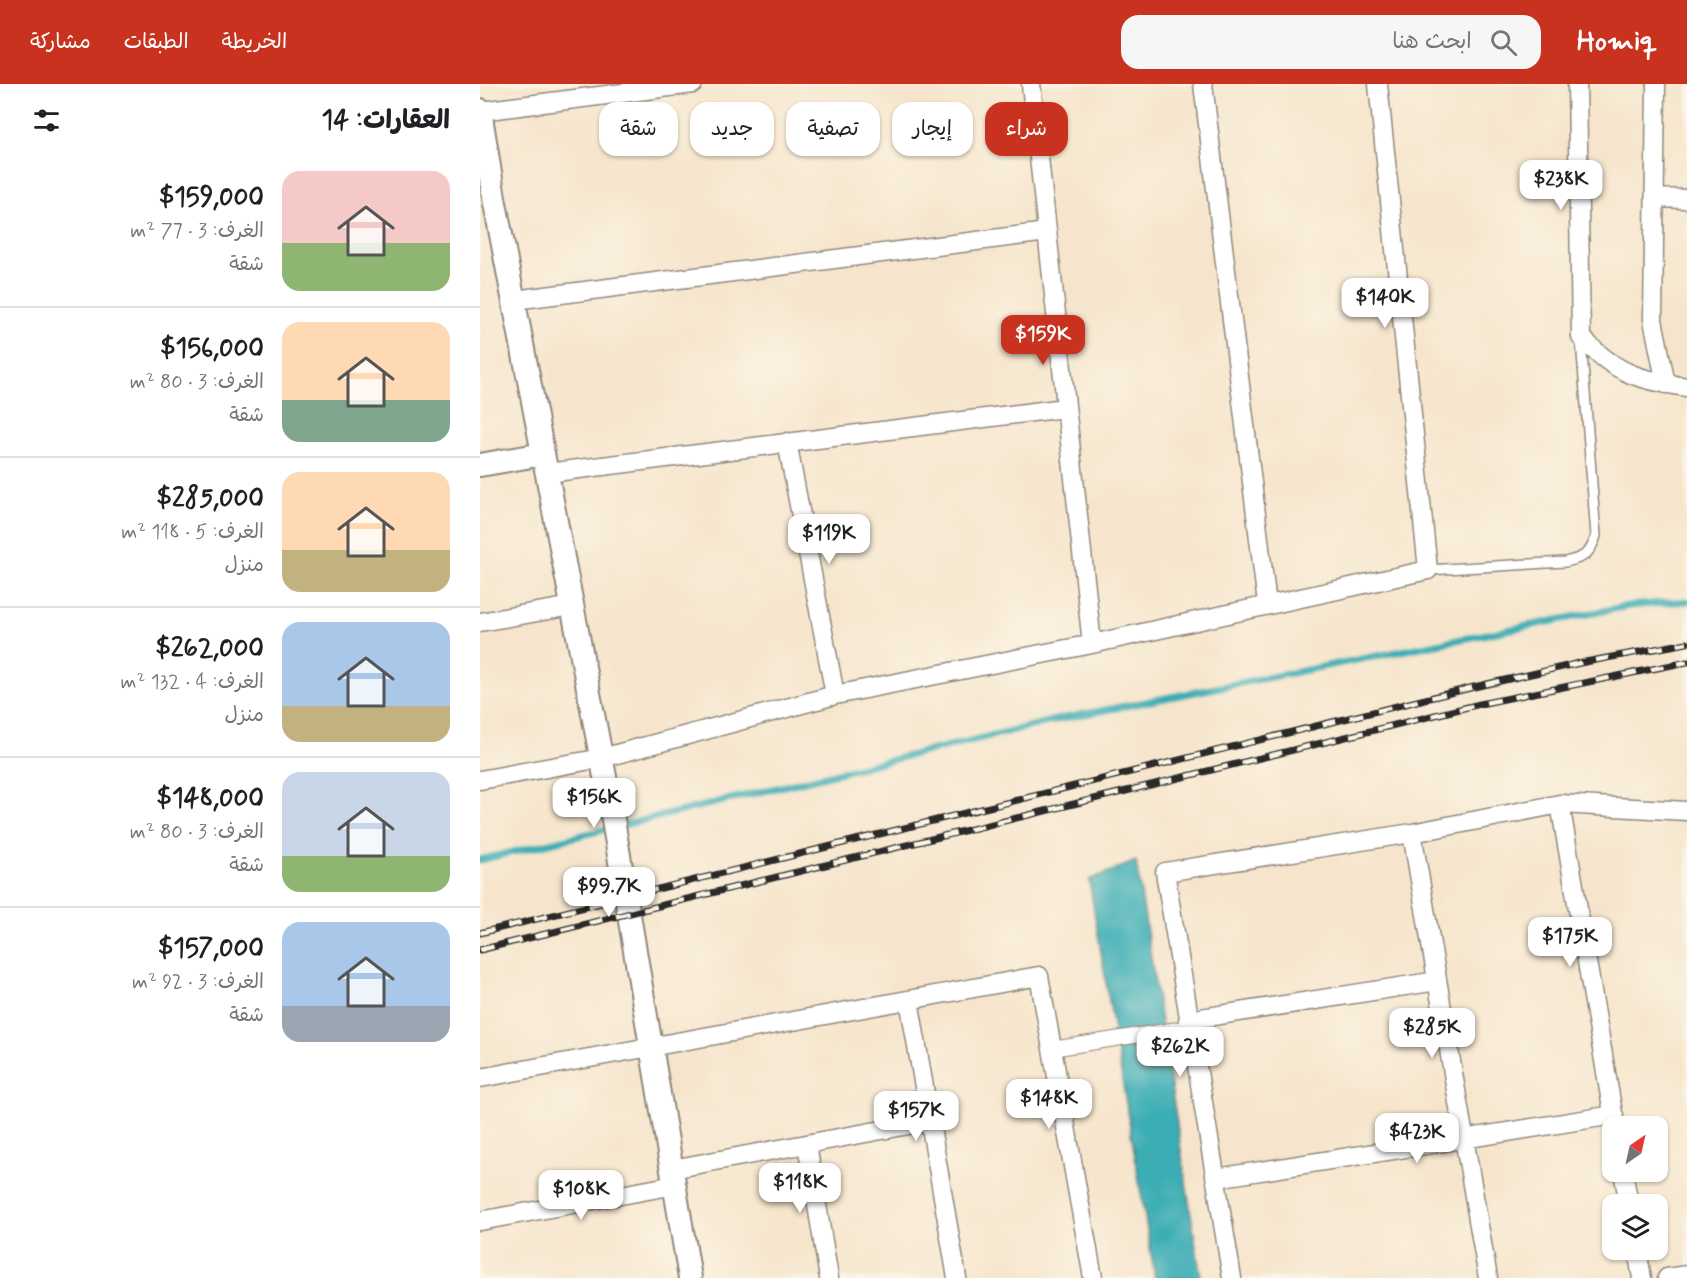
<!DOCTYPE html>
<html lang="ar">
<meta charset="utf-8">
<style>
body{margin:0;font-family:Mynerve,"Playpen Sans Arabic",sans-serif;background:#f6f6f6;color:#202124;direction:rtl;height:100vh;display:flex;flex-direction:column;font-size:22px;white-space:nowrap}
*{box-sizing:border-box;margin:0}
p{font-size:20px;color:#757577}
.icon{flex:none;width:33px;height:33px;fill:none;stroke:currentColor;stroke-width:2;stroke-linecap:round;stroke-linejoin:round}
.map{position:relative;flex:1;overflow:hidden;direction:ltr}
.drawer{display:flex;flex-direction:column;background:#fff;width:480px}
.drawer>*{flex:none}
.top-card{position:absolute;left:18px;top:18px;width:570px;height:54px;direction:rtl;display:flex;gap:12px}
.needle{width:39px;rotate:34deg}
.controls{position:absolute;left:1122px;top:1032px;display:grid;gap:12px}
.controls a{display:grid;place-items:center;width:66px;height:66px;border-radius:12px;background:#fff;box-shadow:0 2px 4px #0004;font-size:30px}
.price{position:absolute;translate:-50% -51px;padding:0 14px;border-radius:12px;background:#fff;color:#222;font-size:20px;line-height:39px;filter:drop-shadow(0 2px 3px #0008)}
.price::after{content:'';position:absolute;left:50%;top:36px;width:18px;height:14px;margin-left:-9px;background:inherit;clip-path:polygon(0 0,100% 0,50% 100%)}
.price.current{background:#c8321e;color:#fff}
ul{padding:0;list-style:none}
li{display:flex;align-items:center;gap:18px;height:150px;padding:0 30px}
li+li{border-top:2px solid #e0e0e0}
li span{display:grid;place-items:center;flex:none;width:168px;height:120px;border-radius:18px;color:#555}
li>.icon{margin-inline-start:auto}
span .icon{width:72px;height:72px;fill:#fffc;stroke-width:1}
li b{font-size:26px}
h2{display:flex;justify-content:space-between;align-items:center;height:72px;padding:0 30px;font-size:26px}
.pill{padding:0 21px;border-radius:18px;background:#fff;box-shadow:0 2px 4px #0004;font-size:21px;line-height:54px}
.pill.current{background:#c8321e;color:#fff}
header{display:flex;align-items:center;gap:36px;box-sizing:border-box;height:84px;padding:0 30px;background:#c8321e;color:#fff}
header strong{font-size:28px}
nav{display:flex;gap:33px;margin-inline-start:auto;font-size:21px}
.search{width:420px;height:54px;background:#f6f6f6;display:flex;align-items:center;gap:15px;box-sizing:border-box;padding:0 21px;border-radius:18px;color:#757577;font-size:22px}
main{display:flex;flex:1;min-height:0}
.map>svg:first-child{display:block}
</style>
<header>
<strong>Homiq</strong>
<div class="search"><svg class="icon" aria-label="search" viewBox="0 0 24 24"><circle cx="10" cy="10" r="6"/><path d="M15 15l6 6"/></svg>ابحث هنا</div>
<nav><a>الخريطة</a><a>الطبقات</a><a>مشاركة</a></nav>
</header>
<main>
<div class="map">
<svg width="1207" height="1194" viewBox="0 0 1207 1194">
<rect width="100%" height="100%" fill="#fcf5e5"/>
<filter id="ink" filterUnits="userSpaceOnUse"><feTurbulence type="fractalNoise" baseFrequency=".0167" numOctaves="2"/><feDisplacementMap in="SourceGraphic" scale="12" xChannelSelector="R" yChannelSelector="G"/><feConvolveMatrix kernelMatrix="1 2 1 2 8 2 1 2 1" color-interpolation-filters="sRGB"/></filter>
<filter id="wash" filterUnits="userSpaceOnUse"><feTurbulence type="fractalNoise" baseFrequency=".008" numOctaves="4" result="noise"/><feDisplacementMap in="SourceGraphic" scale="24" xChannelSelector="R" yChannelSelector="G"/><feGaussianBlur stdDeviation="1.35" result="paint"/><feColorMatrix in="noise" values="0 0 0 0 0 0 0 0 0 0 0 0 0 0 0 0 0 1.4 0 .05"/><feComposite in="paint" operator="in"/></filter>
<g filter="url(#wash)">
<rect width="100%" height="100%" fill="#f6e5cc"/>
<path fill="#3badb5" stroke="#336c70" stroke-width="1.5" d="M656,777L721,1194H675L609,796Z"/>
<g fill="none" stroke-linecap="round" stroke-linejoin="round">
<path stroke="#3badb5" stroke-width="7" d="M0,776L580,635L1148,522L1207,517"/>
</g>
</g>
<g filter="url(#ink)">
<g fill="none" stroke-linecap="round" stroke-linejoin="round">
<g stroke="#90887c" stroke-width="12">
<path id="service" d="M948,486L1085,478C1103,474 1110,471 1116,452L1101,256"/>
</g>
<g stroke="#90887c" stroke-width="16">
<path id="pedestrian" d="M572,965L710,943"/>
</g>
<g stroke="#90887c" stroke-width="21">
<path id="minor" d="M551,0L612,560
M723,0L787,520
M1097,0L1101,253C1136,290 1159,296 1207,303
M1176,0L1173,236L1186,300
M0,27L213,0
M1175,114L1207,115
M34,216L567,148
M307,358L355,611
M67,389L585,324
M0,538L92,522
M0,696L122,674L355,611L612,560L948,486L898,0
M1080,720L1135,1041
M932,749L1008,1194
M429,916L477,1194
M708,936L957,897
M0,994L559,892L613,1194
M327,1060L349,1194
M192,1085L450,1037
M1143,1088L1149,1120
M736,1094L1134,1031
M0,1137L195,1101
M1157,1166L1162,1194
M752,1194L685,788L932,749L1080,720L1207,727
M1187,1194L1207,1191"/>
</g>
<g stroke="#90887c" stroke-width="26">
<path id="tertiary" d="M0,26L14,114L131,724L210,1194
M0,381L63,370"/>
</g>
<use href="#service" stroke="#fff" stroke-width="9"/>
<use href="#pedestrian" stroke="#fff" stroke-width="14"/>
<use href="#minor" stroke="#fff" stroke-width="18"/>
<use href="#tertiary" stroke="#fff" stroke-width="22"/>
<g stroke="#2b2b2b" stroke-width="7">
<path id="rail" d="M0,849L994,603L1100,579L1207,559
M0,866L1000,620L1207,578"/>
</g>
<use href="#rail" stroke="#fcf5e5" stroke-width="4.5" stroke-dasharray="14" stroke-linecap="butt"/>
</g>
</g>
</svg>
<div class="controls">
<a><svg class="needle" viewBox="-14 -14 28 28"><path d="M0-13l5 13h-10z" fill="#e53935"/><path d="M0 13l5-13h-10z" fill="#757577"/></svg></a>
<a><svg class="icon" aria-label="layers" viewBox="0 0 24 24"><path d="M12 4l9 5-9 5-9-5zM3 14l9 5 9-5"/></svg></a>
</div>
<b class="price" style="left:1081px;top:127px">$238K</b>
<b class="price" style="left:905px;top:245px">$140K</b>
<b class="price current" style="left:563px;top:282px">$159K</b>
<b class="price" style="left:349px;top:481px">$119K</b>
<b class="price" style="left:114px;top:745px">$156K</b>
<b class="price" style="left:129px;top:834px">$99.7K</b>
<b class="price" style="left:1090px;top:884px">$175K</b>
<b class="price" style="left:952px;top:975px">$285K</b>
<b class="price" style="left:700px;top:994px">$262K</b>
<b class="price" style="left:569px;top:1046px">$148K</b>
<b class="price" style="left:436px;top:1058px">$157K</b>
<b class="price" style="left:937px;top:1080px">$423K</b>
<b class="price" style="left:320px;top:1130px">$118K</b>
<b class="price" style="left:101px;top:1137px">$108K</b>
<div class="top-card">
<a class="pill current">شراء</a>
<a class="pill">إيجار</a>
<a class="pill">تصفية</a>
<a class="pill">جديد</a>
<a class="pill">شقة</a>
</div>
</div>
<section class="drawer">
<h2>العقارات: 14<svg class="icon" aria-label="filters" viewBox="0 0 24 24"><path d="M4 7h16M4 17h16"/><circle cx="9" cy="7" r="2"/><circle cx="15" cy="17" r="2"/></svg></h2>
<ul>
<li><span style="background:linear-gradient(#f6c9c9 60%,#8fb573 0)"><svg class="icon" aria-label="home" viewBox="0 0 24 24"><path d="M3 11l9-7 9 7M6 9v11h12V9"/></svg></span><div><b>$159,000</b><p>الغرف: 3 · 77 m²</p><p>شقة</p></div></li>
<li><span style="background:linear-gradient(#ffd9b3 65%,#7fa58c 0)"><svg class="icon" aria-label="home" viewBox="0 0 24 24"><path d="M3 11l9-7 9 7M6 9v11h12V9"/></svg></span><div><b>$156,000</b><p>الغرف: 3 · 80 m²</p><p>شقة</p></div></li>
<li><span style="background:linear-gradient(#ffd9b3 65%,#c2b280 0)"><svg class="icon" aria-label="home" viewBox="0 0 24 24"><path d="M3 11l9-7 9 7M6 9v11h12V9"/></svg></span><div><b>$285,000</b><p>الغرف: 5 · 118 m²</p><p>منزل</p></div></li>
<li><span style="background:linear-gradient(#a9c7e8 70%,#c2b280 0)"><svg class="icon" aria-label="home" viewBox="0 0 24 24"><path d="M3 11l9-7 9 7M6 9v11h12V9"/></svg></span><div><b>$262,000</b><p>الغرف: 4 · 132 m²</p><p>منزل</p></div></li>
<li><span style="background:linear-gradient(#c9d6e8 70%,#8fb573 0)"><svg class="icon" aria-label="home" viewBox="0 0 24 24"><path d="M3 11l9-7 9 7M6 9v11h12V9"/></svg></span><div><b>$148,000</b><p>الغرف: 3 · 80 m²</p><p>شقة</p></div></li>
<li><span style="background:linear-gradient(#a9c7e8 70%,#9aa5b1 0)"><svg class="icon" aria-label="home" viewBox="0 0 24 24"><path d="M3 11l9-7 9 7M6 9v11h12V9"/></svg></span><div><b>$157,000</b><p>الغرف: 3 · 92 m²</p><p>شقة</p></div></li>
</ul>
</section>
</main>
